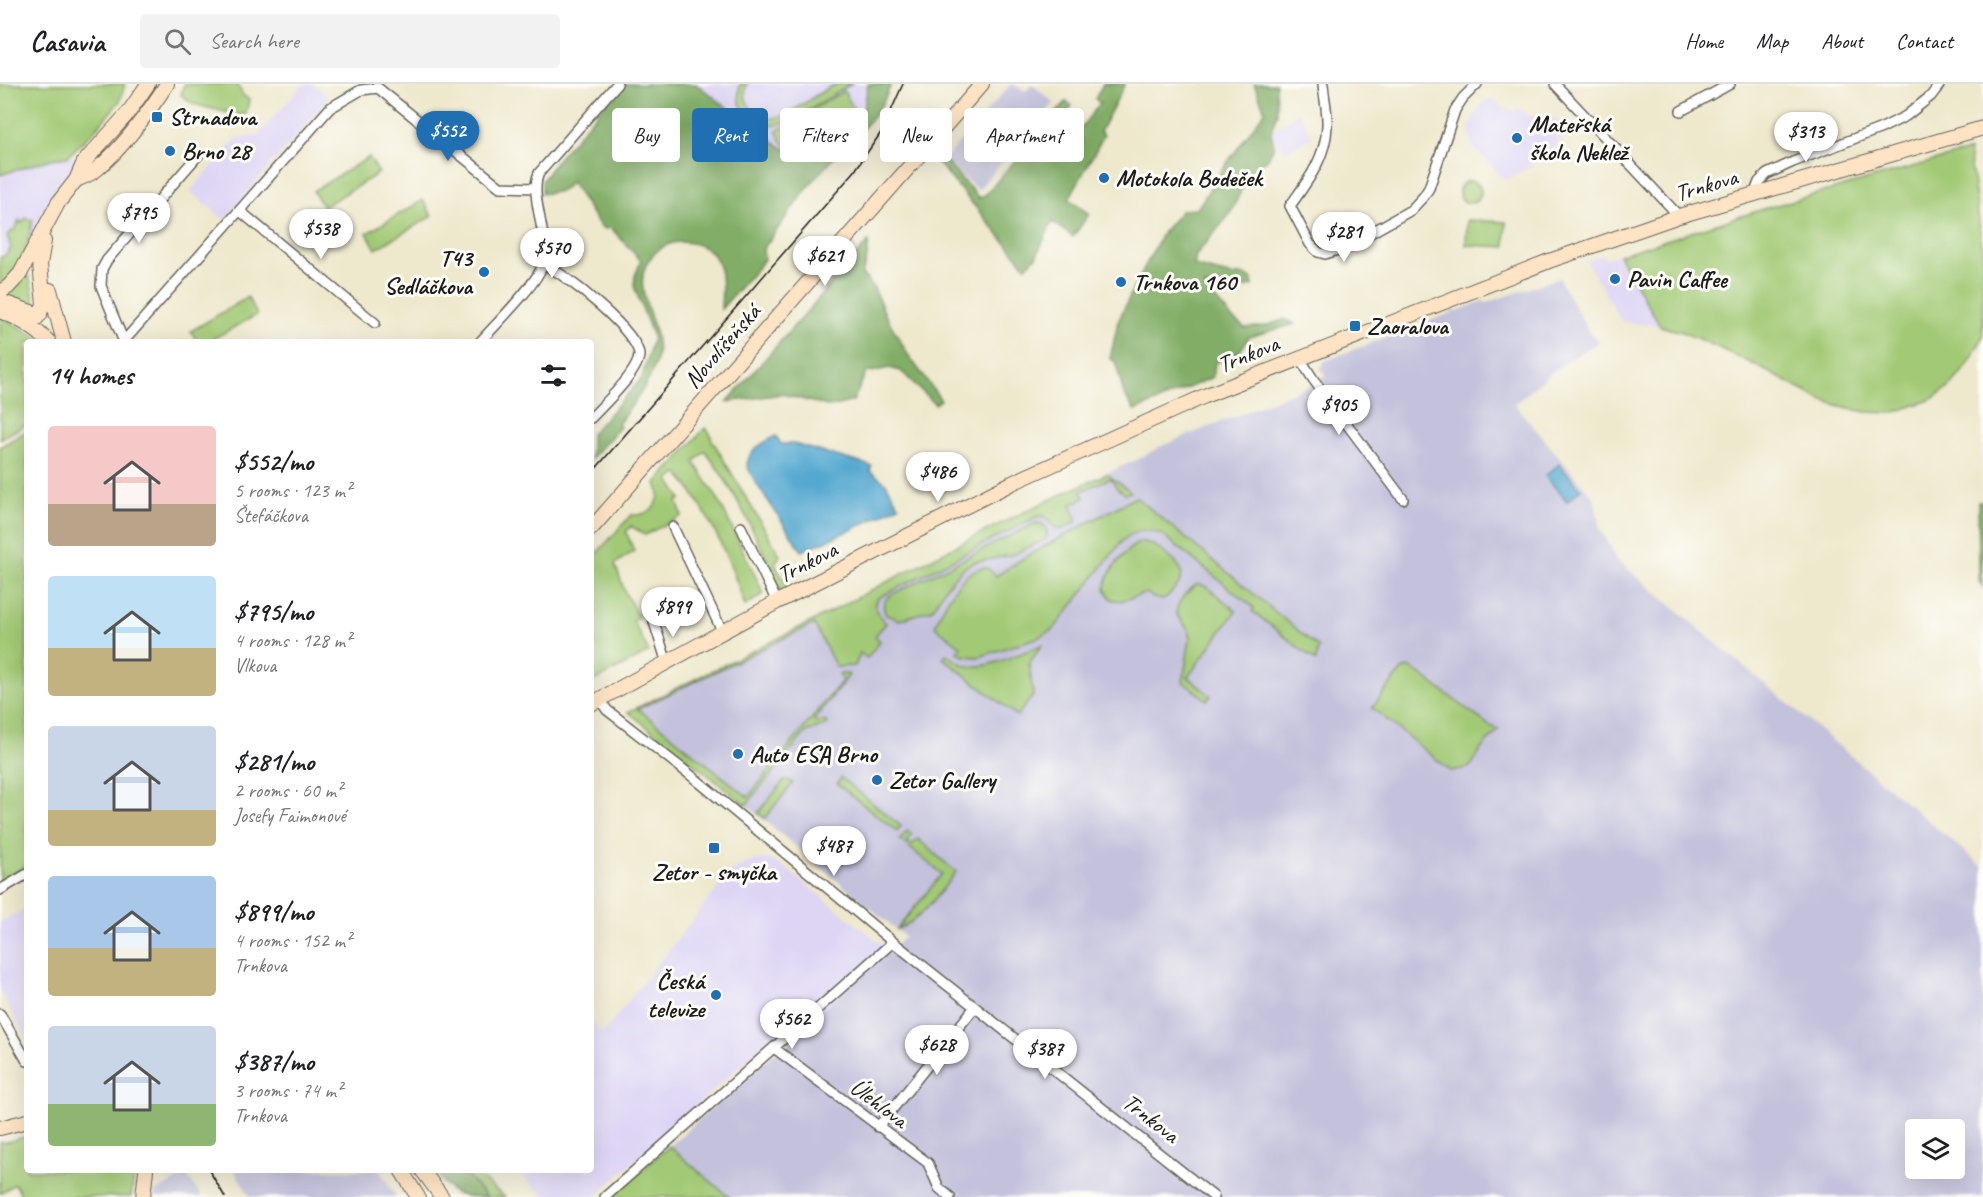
<!DOCTYPE html>
<meta charset="utf-8">
<style>
body{margin:0;font-family:Caveat,sans-serif;background:#f2f2f2;color:#202124;height:100vh;display:flex;flex-direction:column;font-size:22px;white-space:nowrap}
*{box-sizing:border-box;margin:0}
p{font-size:20px;color:#757577}
.icon{flex:none;width:33px;height:33px;fill:none;stroke:currentColor;stroke-width:2;stroke-linecap:round;stroke-linejoin:round}
.map{position:relative;flex:1;overflow:hidden}
.sheet{position:absolute;left:24px;top:255px;width:570px;height:834px;display:flex;flex-direction:column;background:#fff;border-radius:6px;box-shadow:0 6px 24px #0002}
.sheet>*{flex:none}
.top-card{position:absolute;left:612px;top:24px;width:570px;height:54px;display:flex;gap:12px}
.controls{position:absolute;left:1905px;top:1035px;display:grid;gap:12px}
.controls a{display:grid;place-items:center;width:60px;height:60px;border-radius:6px;background:#fff;box-shadow:0 6px 24px #0002;font-size:30px}
.price{position:absolute;translate:-50% -51px;padding:0 14px;border-radius:21px;background:#fff;color:#222;font-size:20px;line-height:39px;filter:drop-shadow(0 2px 3px #0008)}
.price::after{content:'';position:absolute;left:50%;top:36px;width:18px;height:14px;margin-left:-9px;background:inherit;clip-path:polygon(0 0,100% 0,50% 100%)}
.price.active{background:#1f6fb2;color:#fff}
ul{padding:0;list-style:none}
li{display:flex;align-items:center;gap:18px;height:150px;padding:0 24px}
li span{display:grid;place-items:center;flex:none;width:168px;height:120px;border-radius:6px;color:#555}
li>.icon{margin-inline-start:auto}
span .icon{width:72px;height:72px;fill:#fffc;stroke-width:1}
li b{font-size:26px}
h2{display:flex;justify-content:space-between;align-items:center;height:72px;padding:0 24px;font-size:26px}
.chip{padding:0 21px;border-radius:6px;background:#fff;box-shadow:0 6px 24px #0002;font-size:21px;line-height:54px}
.chip.active{background:#1f6fb2;color:#fff}
header{display:flex;align-items:center;gap:36px;box-sizing:border-box;height:84px;padding:0 30px;background:#fff;border-bottom:2px solid #e0e0e0}
header strong{font-size:28px}
nav{display:flex;gap:33px;margin-inline-start:auto;font-size:21px}
.search{width:420px;height:54px;background:#f2f2f2;display:flex;align-items:center;gap:15px;box-sizing:border-box;padding:0 21px;border-radius:6px;color:#757577;font-size:22px}
.map>svg:first-child{display:block}
</style>
<header>
<strong>Casavia</strong>
<div class="search"><svg class="icon" aria-label="search" viewBox="0 0 24 24"><circle cx="10" cy="10" r="6"/><path d="M15 15l6 6"/></svg>Search here</div>
<nav><a>Home</a><a>Map</a><a>About</a><a>Contact</a></nav>
</header>
<div class="map">
<svg width="1983" height="1113" viewBox="0 0 1983 1113">
<rect width="100%" height="100%" fill="#fdfcf7"/>
<filter id="ink" filterUnits="userSpaceOnUse"><feTurbulence type="fractalNoise" baseFrequency=".0167" numOctaves="2"/><feDisplacementMap in="SourceGraphic" scale="12" xChannelSelector="R" yChannelSelector="G"/><feConvolveMatrix kernelMatrix="1 2 1 2 8 2 1 2 1" color-interpolation-filters="sRGB"/></filter>
<filter id="wash" filterUnits="userSpaceOnUse"><feTurbulence type="fractalNoise" baseFrequency=".008" numOctaves="4" result="noise"/><feDisplacementMap in="SourceGraphic" scale="24" xChannelSelector="R" yChannelSelector="G"/><feGaussianBlur stdDeviation="1.35" result="paint"/><feColorMatrix in="noise" values="0 0 0 0 0 0 0 0 0 0 0 0 0 0 0 0 0 1.4 0 .05"/><feComposite in="paint" operator="in"/></filter>
<g filter="url(#wash)">
<rect width="100%" height="100%" fill="#eee8cc"/>
<path fill="#ded5f5" d="M303,0H313L329,14L275,77H272L269,80L270,82L226,134H222L190,107L237,54L258,51Z
M696,0H868L864,23L857,30L788,68Z
M1487,15L1500,19L1499,22L1514,27L1516,24L1525,27V30L1540,35L1541,32L1557,36L1569,49L1530,83L1505,96L1473,64L1471,58L1469,43L1477,26Z
M1298,28L1312,53L1286,68L1282,61L1279,62L1271,48Z
M76,72L84,78L0,208V91L51,75Z
M1603,171L1605,174L1619,171L1660,242L1622,238L1586,177Z
M761,775H769L784,783L875,855L898,870L863,1026L771,954L595,1113H547L517,1089L520,1086H591V939L603,949L731,788L741,781Z
M27,823V954L0,907V838Z"/>
<path fill="#c3c1db" fill-rule="evenodd" d="M1011,0L1026,7L1032,0L1054,19L978,106L944,76Z
M1559,194L1588,247L1599,258L1561,281L1514,320L1595,415L1600,446L1610,461L1616,475L1983,783V1113H612L905,853L746,721L628,628L767,560L918,481L1061,409L1141,374L1159,363L1306,303L1326,291L1320,284L1323,282L1324,277L1483,217L1486,219ZM1916,1046H1954V1084H1916Z
M234,1086H380L396,1113H250Z
M186,1090L202,1113H154L155,1108Z"/>
<path fill="#a2c975" stroke="#5f7248" stroke-width="1.5" d="M0,0H125L120,17L95,46L67,73L51,75L0,91Z
M184,0H237L243,11L249,16L246,30L237,31L193,20L181,11Z
M740,0H747C744,8 745,16 750,23C772,56 813,7 837,0C841,0 847,0 851,0C834,10 794,37 777,41C767,43 754,38 747,31C739,22 737,11 740,0Z
M844,7L855,27L787,66L776,47Z
M1969,67L1983,166V253L1967,282L1949,304L1930,316L1892,329L1865,328L1837,321L1821,316L1755,281L1706,258L1682,248L1660,242L1619,171L1770,123Z
M369,73L379,89L323,123L313,107Z
M1459 108a11 11 0 1 1 22 0a11 11 0 1 1-22 0Z
M423,116L432,132L376,165L367,149Z
M26,134L33,136L22,180L0,204V173L5,172L11,164L7,151L16,144L19,136L21,139Z
M1467,136L1506,138L1505,163L1466,161Z
M28,192H29L36,223L5,211Z
M248,213L257,231L207,258H197L191,247Z
M0,232L45,258H27V340L0,355Z
M705,344L710,349L712,356L780,471L775,480L789,506L781,508L778,500C757,454 736,407 705,367L694,378L718,415L764,510L745,522C730,475 709,428 678,389L669,396L681,415L677,417L682,432L645,451L631,442L626,448L634,467L615,480L625,508L638,533L633,537L649,568L591,599V476L631,431C650,432 665,419 656,399Z
M27,347V781L0,797V363Z
M1107,390L1131,408L1125,410L1117,404L1111,394L1081,407L1084,414L1071,420L1076,434V438L1061,446C1049,444 1051,429 1036,433L878,514C872,524 878,531 886,539L875,552L880,557L867,574L860,569L855,582L836,583L814,540L638,625L748,713L842,597L839,590H848L849,591L814,636L817,639L825,637L828,640L806,648L746,721L628,628C688,598 749,569 809,539C908,487 1005,434 1107,390Z
M1136,413L1318,563L1316,577L1252,527L1254,524L1164,452C1148,444 1135,445 1122,457L1054,545L1039,553L979,573L964,572L957,568L961,563L935,542C942,525 962,483 985,484C990,484 993,489 996,492L1025,473Z
M1036,439C1045,439 1049,446 1046,455L1012,471L971,479L960,487L945,504L933,525L900,536L886,531C882,523 883,518 889,512Z
M1141,458C1152,458 1158,464 1167,471C1178,480 1188,487 1177,502C1172,507 1169,512 1163,516L1153,514L1147,509L1120,517L1111,515L1105,505C1105,490 1127,463 1141,458Z
M1198,500L1207,503L1236,527L1188,593L1211,612L1207,616L1183,598L1190,554L1188,545L1176,530C1177,518 1187,506 1198,500Z
M1042,561L1029,579L1033,612L1017,632L943,574L946,570C953,575 959,579 967,582C987,586 1022,568 1042,561Z
M1410,583L1490,642L1499,645L1481,665L1471,682L1467,684L1451,687L1372,624L1402,586Z
M841,694L901,742L897,747L837,700Z
M787,696L793,699L765,734L758,729L782,699Z
M907,747L912,751L907,757L912,761L918,755L956,788C941,807 920,838 897,845L942,790L900,756Z
M27,1052V1086H135L131,1113H15L21,1110L15,1100L0,1109V1058H7Z
M669,1062L729,1113H612Z
M461,1086H471L505,1113H487Z"/>
<path fill="#81ad66" stroke="#4e6441" stroke-width="1.5" d="M622,0H696L788,68L857,29L864,23L868,0H891C879,38 844,60 819,90C799,113 782,140 763,165L764,175L760,181L721,225C723,193 725,159 681,158C672,158 663,162 656,168C622,199 663,237 657,272C652,298 633,320 618,340L620,343L591,375V350L642,294L653,253L634,202L635,192L641,177L611,144L604,145L600,142L571,98L562,107L542,110V97L556,77Z
M1103,0H1125L1100,48L1104,51L1069,115L1089,130L1073,153L1052,138L1036,173L1026,183L938,79L942,74L979,114L985,111L1066,18L1072,22L1055,45L1071,57L1100,19L1095,15Z
M1254,0H1276L1277,29L1271,48L1274,62L1268,75L1251,86L1230,130L1196,171L1194,182L1233,192L1242,190L1252,195L1253,202L1241,204L1204,202L1232,234L1245,244L1266,242L1285,235L1295,240L1249,253L1239,269L1215,279L1213,293L1135,327L1124,310L1115,277L1110,275L1118,238L1134,203L1163,148L1182,126L1197,125L1222,86L1265,27Z
M869,157L867,174L862,190L874,204L885,230L909,272L941,316L935,320L901,287L889,284L866,289L853,317L831,323L782,310L727,318Z
M1978,418H1983L1982,502L1979,497Z
M435,1086H461L487,1113C456,1113 452,1112 435,1086Z"/>
<path fill="#55a8d0" stroke="#386276" stroke-width="1.5" d="M776,352L781,360H794L872,382L870,387L886,399L899,422L851,446L802,467L756,399L747,382C748,365 763,359 776,352Z
M1559,380L1581,405L1567,417L1545,392Z"/>
</g>
<g filter="url(#ink)">
<g fill="none" stroke-linecap="round" stroke-linejoin="round">
<g stroke="#66635a" stroke-width="12">
<path id="street" d="M1323,0C1324,14 1328,29 1327,42C1326,74 1307,98 1290,122L1310,160L1318,168L1325,170L1344,164L1411,126L1424,112L1429,104L1455,26L1463,14L1477,0
M1555,0L1679,132
M1681,27L1730,0
M1754,111L1759,98L1767,90L1793,78L1882,44L1906,32L1931,12L1940,0
M240,127L375,239
M543,180C563,188 641,250 639,272C637,290 603,321 591,334
M124,257L330,24L361,6L378,4L500,103L536,104
M124,258L101,202L102,185L107,176L199,70
M480,258C494,242 537,200 542,182C551,153 528,113 539,89L617,0
M1299,273L1313,295L1403,415
M673,443L723,549
M741,443L777,518
M654,538L667,579
M599,615L607,626L693,693L893,858L1214,1113
M0,806L27,790
M0,930L27,977
M774,964L928,1079L939,1104L950,1113
M878,1043L975,923
M605,1113L893,858"/>
</g>
<g stroke="#66635a" stroke-width="16">
<path id="secondary" d="M76,96C83,93 91,90 97,85C124,63 148,29 167,0
M50,206L64,258
M0,208L8,203L20,190L58,119L76,96L84,78L128,29L148,0
M0,217L40,231
M0,227C19,234 35,244 49,258
M13,232L32,235L37,234L44,221L40,180L44,157
M591,445L982,0
M591,620L777,518L1012,399L1207,311L1549,177L1679,132L1983,44
M0,1044L27,1037
M401,1086L418,1113
M422,1086L442,1113
M143,1113L146,1086"/>
</g>
<use href="#street" stroke="#fff" stroke-width="9"/>
<use href="#secondary" stroke="#fee4c5" stroke-width="14"/>
<path stroke="#1c1c1c" stroke-width="1.5" d="M591,390L854,88L882,47L903,0
M209,1086L225,1113"/>
</g>
</g>
<g fill="#1f6fb2" stroke="#fdfcf7" stroke-width="2">
<rect x="151" y="27" width="12" height="12" rx="3"/>
<circle cx="1517" cy="54" r="6"/>
<circle cx="170" cy="67" r="6"/>
<circle cx="1104" cy="94" r="6"/>
<circle cx="484" cy="188" r="6"/>
<circle cx="1615" cy="195" r="6"/>
<circle cx="1121" cy="198" r="6"/>
<rect x="1349" y="236" width="12" height="12" rx="3"/>
<circle cx="738" cy="670" r="6"/>
<circle cx="877" cy="696" r="6"/>
<rect x="708" y="758" width="12" height="12" rx="3"/>
<circle cx="716" cy="911" r="6"/>
</g>
<g text-anchor="middle" dominant-baseline="central" stroke-width="6" stroke-linejoin="round" paint-order="stroke">
<g font-size="24" font-weight="bold" fill="#1c1c1c" stroke="#fdfcf7" text-anchor="start">
<text x="169" y="33">Strnadova</text>
<text x="1529" y="40">Mateřská<tspan x="1529" dy="28">škola Neklež</tspan></text>
<text x="182" y="67">Brno 28</text>
<text x="1116" y="94">Motokola Bodeček</text>
<text x="472" y="174" text-anchor="end">T43<tspan x="472" dy="28">Sedláčkova</tspan></text>
<text x="1627" y="195">Pavin Caffee</text>
<text x="1133" y="198">Trnkova 160</text>
<text x="1367" y="242">Zaoralova</text>
<text x="750" y="670">Auto ESA Brno</text>
<text x="889" y="696">Zetor Gallery</text>
<text x="714" y="788" text-anchor="middle">Zetor - smyčka</text>
<text x="704" y="897" text-anchor="end">Česká<tspan x="704" dy="28">televize</tspan></text>
</g>
<g font-size="24" fill="#1c1c1c" stroke="#fdfcf7">
<text transform="translate(1706 101) rotate(-16)">Trnkova</text>
<text transform="translate(722 262) rotate(-49)">Novolíšeňská</text>
<text transform="translate(1248 270) rotate(-22)">Trnkova</text>
<text transform="translate(807 478) rotate(-27)">Trnkova</text>
<text transform="translate(879 1019) rotate(37)">Úlehlova</text>
<text transform="translate(1151 1034) rotate(38)">Trnkova</text>
</g>
</g>
</svg>
<div class="controls">
<a><svg class="icon" aria-label="layers" viewBox="0 0 24 24"><path d="M12 4l9 5-9 5-9-5zM3 14l9 5 9-5"/></svg></a>
</div>
<b class="price active" style="left:448px;top:78px">$552</b>
<b class="price" style="left:1806px;top:79px">$313</b>
<b class="price" style="left:139px;top:160px">$795</b>
<b class="price" style="left:321px;top:176px">$538</b>
<b class="price" style="left:1344px;top:179px">$281</b>
<b class="price" style="left:552px;top:195px">$570</b>
<b class="price" style="left:825px;top:203px">$621</b>
<b class="price" style="left:1339px;top:352px">$905</b>
<b class="price" style="left:938px;top:419px">$486</b>
<b class="price" style="left:673px;top:554px">$899</b>
<b class="price" style="left:834px;top:793px">$487</b>
<b class="price" style="left:792px;top:966px">$562</b>
<b class="price" style="left:937px;top:992px">$628</b>
<b class="price" style="left:1045px;top:996px">$387</b>
<div class="top-card">
<a class="chip">Buy</a>
<a class="chip active">Rent</a>
<a class="chip">Filters</a>
<a class="chip">New</a>
<a class="chip">Apartment</a>
</div>
<section class="sheet">
<h2>14 homes<svg class="icon" aria-label="filters" viewBox="0 0 24 24"><path d="M4 7h16M4 17h16"/><circle cx="9" cy="7" r="2"/><circle cx="15" cy="17" r="2"/></svg></h2>
<ul>
<li><span style="background:linear-gradient(#f6c9c9 65%,#b9a48a 0)"><svg class="icon" aria-label="home" viewBox="0 0 24 24"><path d="M3 11l9-7 9 7M6 9v11h12V9"/></svg></span><div><b>$552/mo</b><p>5 rooms · 123 m²</p><p>Štefáčkova</p></div></li>
<li><span style="background:linear-gradient(#bfe0f5 60%,#c2b280 0)"><svg class="icon" aria-label="home" viewBox="0 0 24 24"><path d="M3 11l9-7 9 7M6 9v11h12V9"/></svg></span><div><b>$795/mo</b><p>4 rooms · 128 m²</p><p>Vlkova</p></div></li>
<li><span style="background:linear-gradient(#c9d6e8 70%,#c2b280 0)"><svg class="icon" aria-label="home" viewBox="0 0 24 24"><path d="M3 11l9-7 9 7M6 9v11h12V9"/></svg></span><div><b>$281/mo</b><p>2 rooms · 60 m²</p><p>Josefy Faimonové</p></div></li>
<li><span style="background:linear-gradient(#a9c7e8 60%,#c2b280 0)"><svg class="icon" aria-label="home" viewBox="0 0 24 24"><path d="M3 11l9-7 9 7M6 9v11h12V9"/></svg></span><div><b>$899/mo</b><p>4 rooms · 152 m²</p><p>Trnkova</p></div></li>
<li><span style="background:linear-gradient(#c9d6e8 65%,#8fb573 0)"><svg class="icon" aria-label="home" viewBox="0 0 24 24"><path d="M3 11l9-7 9 7M6 9v11h12V9"/></svg></span><div><b>$387/mo</b><p>3 rooms · 74 m²</p><p>Trnkova</p></div></li>
</ul>
</section>
</div>
